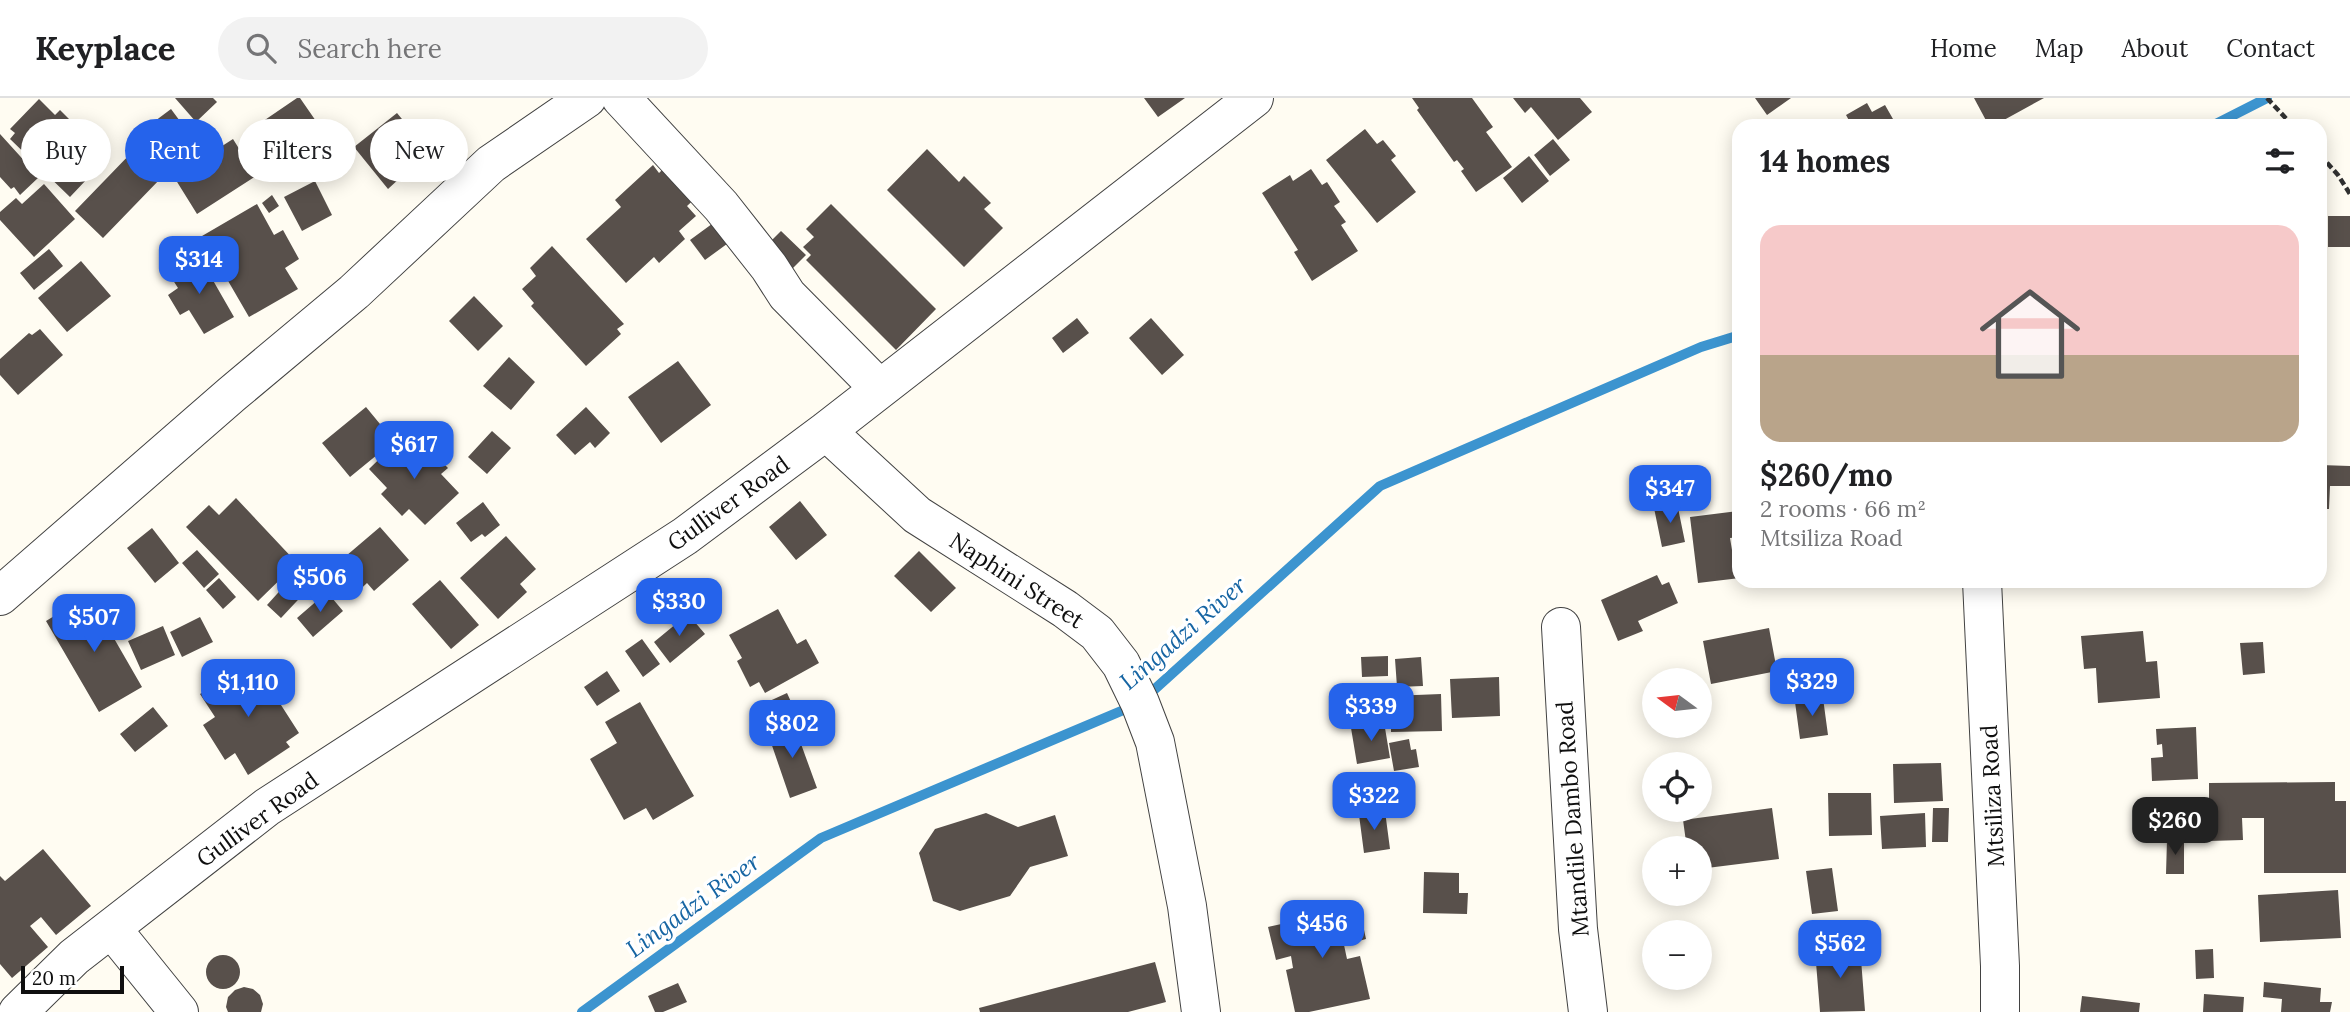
<!DOCTYPE html>
<meta charset="utf-8">
<style>
body{margin:0;font-family:Lora,serif;background:#f2f2f2;color:#202124;height:100vh;display:flex;flex-direction:column;font-size:26px;white-space:nowrap}
*{box-sizing:border-box;margin:0}
p{font-size:23px;color:#757577}
.icon{flex:none;width:38px;height:38px;fill:none;stroke:currentColor;stroke-width:2;stroke-linecap:round;stroke-linejoin:round}
.map{position:relative;flex:1;overflow:hidden}
.panel{position:absolute;left:1732px;top:21px;width:595px;height:469px;display:flex;flex-direction:column;background:#fff;border-radius:21px;box-shadow:0 4px 18px #0003}
.panel>*{flex:none}
.hud{position:absolute;left:21px;top:21px;width:665px;height:63px;display:flex;gap:14px}
.needle{width:46px;rotate:285deg}
.tools{position:absolute;left:1642px;top:570px;display:grid;gap:14px}
.tools a{display:grid;place-items:center;width:70px;height:70px;border-radius:50%;background:#fff;box-shadow:0 4px 18px #0003;font-size:35px}
.scale{position:absolute;left:21px;bottom:18px;width:103px;box-sizing:border-box;padding-left:7px;border:4px solid #0f0f0f;border-top:0;font-size:19px;line-height:24px;white-space:nowrap;color:#0f0f0f;-webkit-text-stroke:5px #fff;paint-order:stroke}
.price{position:absolute;translate:-50% -60px;padding:0 16px;border-radius:14px;background:#2563eb;color:#fff;font-size:23px;line-height:46px;filter:drop-shadow(0 2px 4px #0008)}
.price::after{content:'';position:absolute;left:50%;top:42px;width:21px;height:16px;margin-left:-10px;background:inherit;clip-path:polygon(0 0,100% 0,50% 100%)}
.price.current{background:#222;color:#fff}
ul{padding:0;list-style:none}
li{display:grid;align-content:center;gap:14px;height:371px;padding:0 28px}
li span{display:grid;place-items:center;height:217px;border-radius:21px;color:#555}
li>.icon{margin-inline-start:auto}
span .icon{width:126px;height:126px;fill:#fffc;stroke-width:1}
li b{font-size:30px}
h2{display:flex;justify-content:space-between;align-items:center;height:84px;padding:0 28px;font-size:30px}
.chip{padding:0 24px;border-radius:32px;background:#fff;box-shadow:0 4px 18px #0003;font-size:24px;line-height:63px}
.chip.current{background:#2563eb;color:#fff}
header{display:flex;align-items:center;gap:42px;box-sizing:border-box;height:98px;padding:0 35px;background:#fff;border-bottom:2px solid #e0e0e0}
header strong{font-size:33px}
nav{display:flex;gap:38px;margin-inline-start:auto;font-size:24px}
.search{width:490px;height:63px;background:#f2f2f2;display:flex;align-items:center;gap:18px;box-sizing:border-box;padding:0 24px;border-radius:38px;color:#757577;font-size:26px}
.map>svg:first-child{display:block}
</style>
<header>
<strong>Keyplace</strong>
<div class="search"><svg class="icon" aria-label="search" viewBox="0 0 24 24"><circle cx="10" cy="10" r="6"/><path d="M15 15l6 6"/></svg>Search here</div>
<nav><a>Home</a><a>Map</a><a>About</a><a>Contact</a></nav>
</header>
<div class="map">
<svg width="2350" height="914" viewBox="0 0 2350 914">
<rect width="100%" height="100%" fill="#fffcf2"/>
<g fill="none" stroke-linecap="round" stroke-linejoin="round">
<path stroke="#3c94cf" stroke-width="10" d="M2212,28L2267,0
M1146,599L1380,388L1701,249L1740,237
M582,914L821,740L1133,608"/>
</g>
<path fill="#58504b" d="M175,0H213L217,4L196,24Z
M297,0H300L318,26L274,56L256,28Z
M1144,0H1185L1158,19Z
M1412,0H1472L1493,29L1486,34L1512,69L1476,94L1461,73L1464,71L1457,62L1454,64L1417,12L1419,10Z
M1513,0H1580L1592,14L1558,42L1531,9L1525,15Z
M1755,0H1791L1767,17Z
M1974,0H2044L1993,28H1989Z
M39,1L55,17L60,12L84,36L80,40L104,63L70,99L10,41L15,35L10,31Z
M1867,5L1872,14L1885,7L1897,28H1852L1846,17Z
M171,11L191,38L158,62L139,35Z
M397,15L425,49L395,73L400,80L388,91L354,49Z
M1365,31L1377,46L1383,42L1396,58L1391,62L1416,94L1377,125L1326,62Z
M0,36L39,79L20,97L14,89L11,91L0,79Z
M233,41L256,78L197,116L174,79Z
M1553,41L1570,62L1550,78L1534,57Z
M927,51L959,84L964,78L991,105L984,111L1003,130L964,169L887,92Z
M134,52L162,79L103,140L75,113Z
M1529,58L1549,83L1522,105L1503,80Z
M670,64L700,96L687,108L696,118L679,133L685,141L659,165L654,159L626,185L586,141L621,109L615,102L653,67L659,75Z
M1311,71L1322,87L1327,84L1340,104L1334,108L1346,124L1341,127L1358,153L1312,183L1294,154L1298,152L1262,95L1290,77L1293,83Z
M315,83L332,117L302,133L284,99Z
M44,86L75,121L34,159L0,122V114L16,100L22,106Z
M272,97L279,108L269,115L262,105Z
M257,106L274,137L283,132L299,161L285,170L298,191L249,219L202,138Z
M831,106L936,211L896,252L806,162L811,157L803,149L814,139L806,131Z
M2328,118H2350V149H2328Z
M716,123L731,143L705,162L690,142Z
M781,133L806,157L788,175L763,151Z
M552,148L624,226L617,231L621,236L586,268L531,208L534,205L522,191L536,178L530,170Z
M49,151L63,168L34,192L20,175Z
M199,158L234,219L204,236L189,212L180,217L168,197L178,190L169,176Z
M81,163L111,198L67,234L38,200Z
M474,198L503,228L478,253L449,223Z
M1077,220L1089,235L1063,255L1052,240Z
M1151,220L1184,257L1162,277L1129,240Z
M40,231L63,257L18,297L0,277V261L29,235L32,237Z
M509,259L535,284L511,312L483,288Z
M678,263L711,307L661,345L628,299Z
M366,309L394,343L350,379L322,345Z
M586,309L610,335L595,350L590,344L575,357L556,337Z
M492,333L511,350L487,376L468,359Z
M403,338L422,359L430,352L448,370L441,376L459,395L425,427L409,411L402,418L381,396L387,390L369,371Z
M2320,367L2350,368V388H2330L2329,411H2326V422H2320Z
M236,400L297,465L258,503L186,429L209,407L219,417Z
M800,403L827,437L796,462L769,429Z
M483,404L500,427L485,439L482,436L471,444L456,425Z
M1677,405L1685,444L1662,449L1654,410Z
M1738,413L1740,439L1730,440L1732,452H1740V480L1698,485L1690,419Z
M380,429L409,462L374,493L367,485L349,502L326,475Z
M152,430L179,465L155,485L127,450Z
M506,438L536,471L520,486L527,494L498,521L460,480Z
M197,452L219,476L204,490L182,465Z
M919,453L956,490L931,514L894,478Z
M296,475L311,488L281,520L267,507Z
M1657,477L1662,487L1669,484L1678,505L1638,523L1643,533L1618,543L1601,502Z
M219,480L236,499L223,511L206,492Z
M440,482L479,527L451,551L412,506Z
M2184,483H2229V490L2184,489Z
M327,494L343,513L313,539L297,520Z
M89,497L142,589L99,614L46,523Z
M778,511L797,546L806,541L819,565L765,595L759,584L750,589L737,563L742,560L729,537Z
M688,516L705,536L670,565L654,544Z
M200,519L213,544L182,559L170,534Z
M163,528L175,557L141,572L128,543Z
M1769,530L1777,573L1711,586L1703,543Z
M2143,533L2146,564L2157,563L2160,600L2098,605L2096,570L2084,571L2081,538Z
M642,541L660,566L643,579L625,553Z
M2263,544L2265,575L2243,577L2240,545Z
M1388,558V578L1362,579L1361,559Z
M1421,559L1423,588L1397,589L1395,561Z
M252,562L299,635L286,644L290,649L248,677L235,655L225,662L203,627L215,619L200,596Z
M607,573L620,593L597,608L584,589Z
M1499,579L1500,618L1452,620L1450,581Z
M787,595L797,617L769,630L759,608Z
M1441,596L1442,633L1391,634V598Z
M1823,600L1828,637L1800,641L1795,604Z
M640,604L694,698L653,722L646,710L624,722L590,661L617,645L605,624Z
M153,609L168,628L135,654L120,636Z
M793,624L817,690L790,700L767,633Z
M1384,624L1390,660L1357,666L1351,630Z
M2196,629L2198,681L2152,683L2151,660L2163,659L2162,646L2157,647L2156,631Z
M1409,641L1411,652L1416,651L1419,669L1394,673L1389,645Z
M1941,665L1943,703L1894,705L1893,666Z
M2335,684V703H2346V775H2264V720H2242L2243,742L2209,743V685Z
M1828,695H1871L1872,737L1829,738Z
M1772,710L1779,761L1699,771V751H1687L1683,722Z
M1933,710H1949L1948,744H1932Z
M1385,713L1390,751L1364,755L1359,717Z
M986,715L1018,729L1055,717L1068,758L1030,769L1010,798L960,813L933,803L919,755L935,731Z
M1925,715L1926,749L1882,751L1880,718Z
M2167,742H2184V776H2166Z
M43,751L91,808L56,837L41,819L30,828L48,849L12,880L0,866V778L5,783Z
M1832,770L1838,813L1812,816L1806,773Z
M1424,774L1459,775V795H1468L1467,816L1423,815Z
M2338,792L2341,840L2260,844L2258,797Z
M1359,809L1366,841L1344,847L1347,861L1360,858L1370,901L1309,914H1295L1286,872L1293,870L1291,858L1276,862L1268,829Z
M1860,848L1865,913L1820,914L1815,852Z
M2213,851L2214,880L2196,881L2195,852Z
M206 874a17 17 0 1 1 34 0a17 17 0 1 1-34 0Z
M1155,864L1166,904L1128,914H980L979,910Z
M2264,884L2321,890L2320,904H2332L2330,914H2281L2282,901L2263,899Z
M678,885L687,904L663,914H655L648,898Z
M244,889L253,891L260,897L263,906L261,914H228L226,909L228,899L235,892Z
M2204,896L2244,899L2243,914H2203Z
M2082,898L2140,905L2139,914H2080Z"/>
<g fill="none" stroke-linecap="round" stroke-linejoin="round">
<g stroke="#424242" stroke-width="40">
<path id="minor" d="M621,0L721,108L769,169L787,197L880,291
M826,333L917,417L1065,511L1097,535L1121,566L1140,605L1155,644L1187,808L1201,914
M1982,483L2000,868V914
M0,498L232,296L354,194L491,66L587,0
M1561,529L1578,831L1588,914
M112,831L179,914
M18,914L74,859L267,709L685,438L826,333L1254,0"/>
</g>
<path stroke="#313131" stroke-width="4.5" stroke-dasharray="7 3.5" stroke-linecap="butt" d="M2267,0L2293,28
M2320,57L2338,77L2350,96"/>
<use href="#minor" stroke="#fff" stroke-width="38"/>
</g>
<g text-anchor="middle" dominant-baseline="central" stroke-width="7" stroke-linejoin="round" paint-order="stroke">
<g font-size="23" fill="#0f0f0f" stroke="#fff">
<text transform="translate(728 405) rotate(-36)">Gulliver Road</text>
<text transform="translate(1017 482) rotate(33)">Naphini Street</text>
<text transform="translate(1992 698) rotate(-93)">Mtsiliza Road</text>
<text transform="translate(257 721) rotate(-36)">Gulliver Road</text>
<text transform="translate(1572 721) rotate(-94)">Mtandile Dambo Road</text>
</g>
<g font-size="24" font-style="italic" fill="#1665a3" stroke="#fff">
<text transform="translate(1183 535) rotate(-41)">Lingadzi River</text>
<text transform="translate(693 807) rotate(-36)">Lingadzi River</text>
</g>
</g>
</svg>
<div class="tools">
<a><svg class="needle" viewBox="-14 -14 28 28"><path d="M0-13l5 13h-10z" fill="#e53935"/><path d="M0 13l5-13h-10z" fill="#757577"/></svg></a>
<a><svg class="icon" aria-label="locate" viewBox="0 0 24 24"><circle cx="12" cy="12" r="6"/><path d="M12 2v4M12 18v4M2 12h4M18 12h4"/></svg></a>
<a>+</a>
<a>−</a>
</div>
<div class="scale">20 m</div>
<b class="price" style="left:199px;top:198px">$314</b>
<b class="price" style="left:414px;top:383px">$617</b>
<b class="price" style="left:1670px;top:427px">$347</b>
<b class="price" style="left:320px;top:516px">$506</b>
<b class="price" style="left:679px;top:540px">$330</b>
<b class="price" style="left:94px;top:556px">$507</b>
<b class="price" style="left:1812px;top:620px">$329</b>
<b class="price" style="left:248px;top:621px">$1,110</b>
<b class="price" style="left:1371px;top:645px">$339</b>
<b class="price" style="left:792px;top:662px">$802</b>
<b class="price" style="left:1374px;top:734px">$322</b>
<b class="price current" style="left:2175px;top:759px">$260</b>
<b class="price" style="left:1322px;top:862px">$456</b>
<b class="price" style="left:1840px;top:882px">$562</b>
<div class="hud">
<a class="chip">Buy</a>
<a class="chip current">Rent</a>
<a class="chip">Filters</a>
<a class="chip">New</a>
</div>
<section class="panel">
<h2>14 homes<svg class="icon" aria-label="filters" viewBox="0 0 24 24"><path d="M4 7h16M4 17h16"/><circle cx="9" cy="7" r="2"/><circle cx="15" cy="17" r="2"/></svg></h2>
<ul>
<li><span style="background:linear-gradient(#f6c9c9 60%,#b9a48a 0)"><svg class="icon" aria-label="home" viewBox="0 0 24 24"><path d="M3 11l9-7 9 7M6 9v11h12V9"/></svg></span><div><b>$260/mo</b><p>2 rooms · 66 m²</p><p>Mtsiliza Road</p></div></li>
</ul>
</section>
</div>
